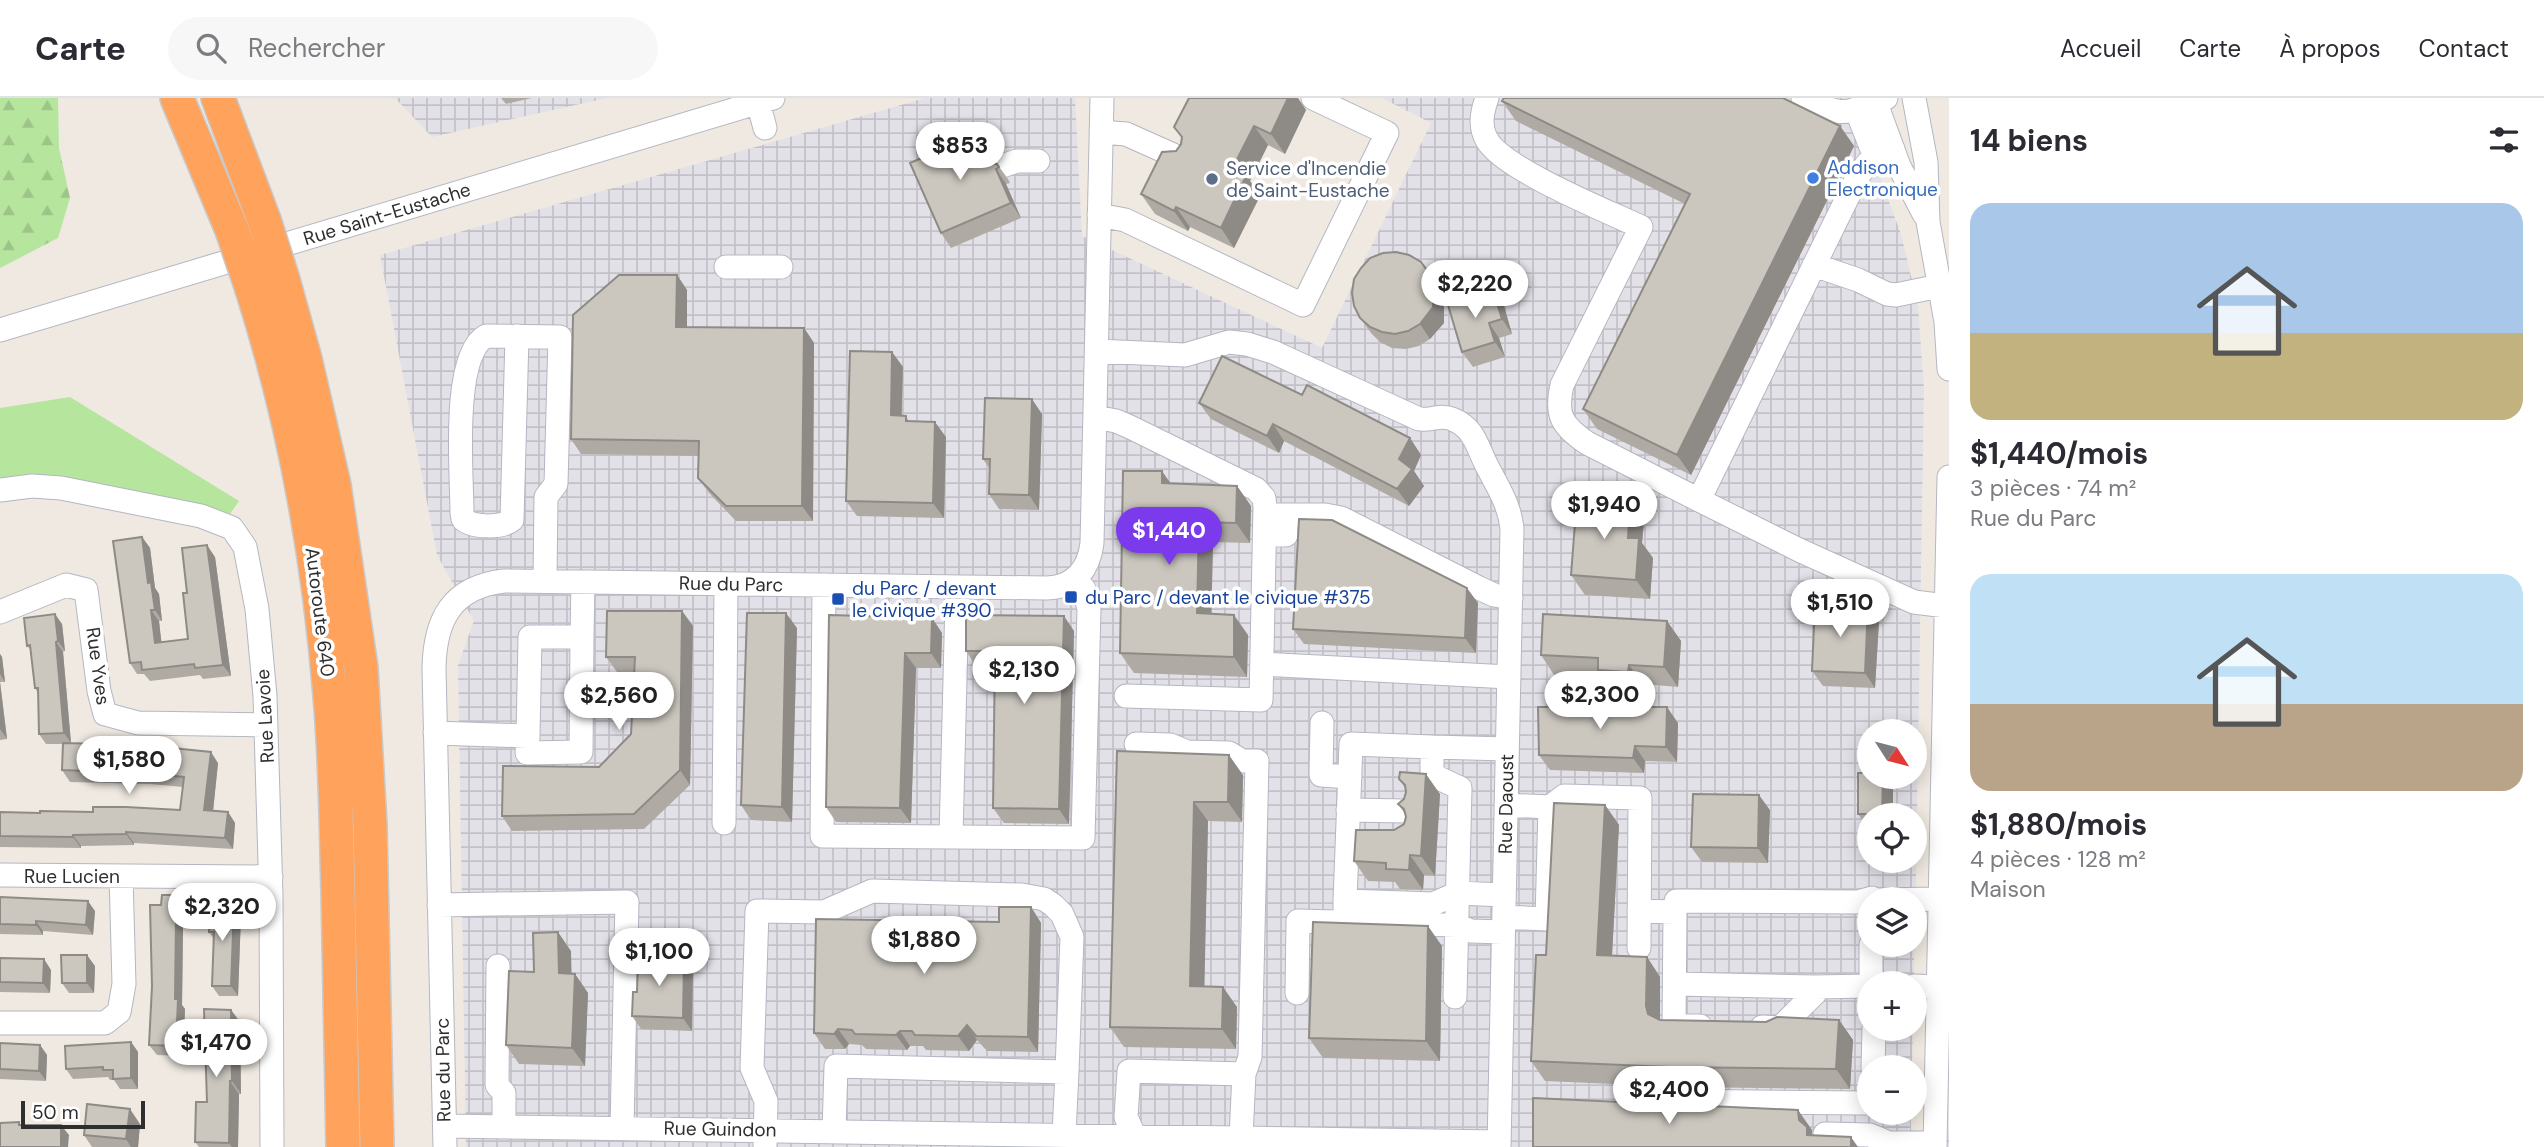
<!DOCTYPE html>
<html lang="fr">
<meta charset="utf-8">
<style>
body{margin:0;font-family:"DM Sans",sans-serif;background:#f7f7f7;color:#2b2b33;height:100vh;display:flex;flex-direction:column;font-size:26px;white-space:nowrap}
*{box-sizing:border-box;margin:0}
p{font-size:23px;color:#7c7c81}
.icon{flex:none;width:38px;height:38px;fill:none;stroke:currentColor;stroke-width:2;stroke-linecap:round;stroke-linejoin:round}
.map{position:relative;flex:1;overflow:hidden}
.side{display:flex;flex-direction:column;background:#fff;width:595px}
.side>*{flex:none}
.needle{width:46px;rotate:126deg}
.buttons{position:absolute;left:1857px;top:621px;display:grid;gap:14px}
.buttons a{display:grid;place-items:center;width:70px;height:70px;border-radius:50%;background:#fff;box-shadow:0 4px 18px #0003;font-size:35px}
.scale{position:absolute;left:21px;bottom:18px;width:124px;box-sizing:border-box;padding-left:7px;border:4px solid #2e2e2e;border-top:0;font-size:19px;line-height:24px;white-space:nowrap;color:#2e2e2e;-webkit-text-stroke:5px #fff;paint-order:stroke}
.price{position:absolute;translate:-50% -60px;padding:0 16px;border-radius:24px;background:#fff;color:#222;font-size:23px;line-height:46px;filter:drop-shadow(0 2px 4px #0008)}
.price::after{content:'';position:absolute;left:50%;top:42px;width:21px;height:16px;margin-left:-10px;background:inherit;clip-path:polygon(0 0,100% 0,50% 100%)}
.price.selected{background:#7c3aed;color:#fff}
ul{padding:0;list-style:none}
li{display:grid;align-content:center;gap:14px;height:371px;padding:0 21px}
li span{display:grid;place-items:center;height:217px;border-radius:21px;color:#555}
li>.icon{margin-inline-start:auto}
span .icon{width:126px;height:126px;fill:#fffc;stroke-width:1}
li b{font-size:30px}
h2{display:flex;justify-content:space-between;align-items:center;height:84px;padding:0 21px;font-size:30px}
header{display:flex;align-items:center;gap:42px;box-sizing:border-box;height:98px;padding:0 35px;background:#fff;border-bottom:2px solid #e1e1e2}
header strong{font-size:33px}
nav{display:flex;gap:38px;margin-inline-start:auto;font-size:24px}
.search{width:490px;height:63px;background:#f7f7f7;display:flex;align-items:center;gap:18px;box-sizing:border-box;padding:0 24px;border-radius:38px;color:#7c7c81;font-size:26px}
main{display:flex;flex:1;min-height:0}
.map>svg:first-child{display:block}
</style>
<header>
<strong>Carte</strong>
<div class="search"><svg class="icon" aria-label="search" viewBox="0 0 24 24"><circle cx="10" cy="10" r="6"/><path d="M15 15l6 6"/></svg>Rechercher</div>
<nav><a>Accueil</a><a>Carte</a><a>À propos</a><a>Contact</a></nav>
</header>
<main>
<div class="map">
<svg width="1949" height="1049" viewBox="0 0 1949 1049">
<defs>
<pattern id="industrial-grid" width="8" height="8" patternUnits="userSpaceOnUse" patternTransform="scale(1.75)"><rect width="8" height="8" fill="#e3e1e8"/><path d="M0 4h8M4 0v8" fill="none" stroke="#c3c1c7"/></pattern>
<pattern id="forest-firs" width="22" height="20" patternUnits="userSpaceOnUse" patternTransform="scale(1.75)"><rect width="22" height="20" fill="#b6e59e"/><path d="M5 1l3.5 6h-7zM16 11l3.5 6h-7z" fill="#9dc588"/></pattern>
</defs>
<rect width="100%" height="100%" fill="#efe9e1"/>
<path fill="url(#industrial-grid)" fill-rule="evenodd" d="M395,0H607L432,39Z
M925,0H1075L1082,138L1322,250L1431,25L1382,0H1850L1901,136L1918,208L1924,291L1915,835L1914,802H1869V847H1914V885L1869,886V931H1913L1912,969L1869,970V1015H1911V1032H1949V1049H466L458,567L474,523L437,457L380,157ZM1869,634H1914V679H1869ZM1869,718H1914V763H1869Z"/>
<path fill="url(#forest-firs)" d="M0,0H58L59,50L70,100L58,140L0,170Z"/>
<path fill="#b6e59e" d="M70,299L239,403L230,416L186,405L0,383V310Z"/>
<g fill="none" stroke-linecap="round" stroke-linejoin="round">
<g stroke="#b4b7c1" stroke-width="25">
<path id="minor" d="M1487,0C1482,14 1479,28 1487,42C1503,71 1607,113 1641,129L1562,287C1555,317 1562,328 1587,345L1699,402
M1803,0C1848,21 1842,15 1886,0
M1874,0L1899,68L1924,116
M1914,0L1926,64L1928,124L1946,224L1949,271
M758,4L765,30
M1856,11L1875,59
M1101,34L1126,36L1182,61
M1893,51L1871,61L1858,78L1699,402L1799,452L1914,504L1946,508
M1002,68L1017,63H1038
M1099,117L1125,122L1303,207L1387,35L1313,0
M1814,167L1858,182L1887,196L1896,197L1939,188
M726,169H781
M0,232L773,0
M517,238L512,422C503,430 472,430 463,421L462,415C462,377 451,258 486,238L560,239L556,386L546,399L545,483
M1097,253L1185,257L1229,244L1247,246L1273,254L1419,321C1431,323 1440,316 1452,321C1475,330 1477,349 1487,368C1498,390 1509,405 1512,430L1499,1049
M1095,319L1116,323L1130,329L1256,391L1264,400L1265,409L1261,602L1126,598
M0,392L32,388L61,390L201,418L232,430L245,449L257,511L265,598L271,798L272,1049
M1265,417H1325L1341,420L1479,490L1494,497L1511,500
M1265,436L1286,437V417
M824,487L822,738L1083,740L1089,511L1084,491L1075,481
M0,514L66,487L86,492L99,593L105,616L138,625L266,627
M1262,566L1509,579
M1322,625L1321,677L1350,679
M435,635L528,638L530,539H582L583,484
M528,638L527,655L581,654L582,539
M1136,646L1170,647L1187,654L1229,655L1242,663H1257L1250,959L1244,976
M1550,709L1564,698L1640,700L1639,850
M1348,712L1406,713
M724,725L726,486
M951,739L957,502L962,489
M0,777L271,779
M1872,802L1940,801
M1345,803L1351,646L1432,649
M439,807L627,804L622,1029
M1639,813L1675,814L1674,928H1700
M1675,814L1676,803L1858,804L1872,800
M1345,817V803L1433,806L1458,795L1504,797
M1504,819L1547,821L1550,709L1506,707
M1871,847V874L1874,886
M498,868L497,987L504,995V1029
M1675,886L1815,889
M1914,888L1939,889
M1297,895L1298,823L1457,827L1471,833L1503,834
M1455,899L1460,690L1432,677V649L1507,651
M0,925H105L119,914L124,886L121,778
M1762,929L1780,930L1815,895V889L1869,888
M1873,970L1874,931
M1665,1003L1865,1005L1869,1002
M445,1028L1499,1044
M834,1033L836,968L1067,974L1064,1036
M1825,1036L1870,1037L1889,1045
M445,1049L434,570C435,521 452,489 504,483L1047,490C1075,489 1089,471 1092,445L1102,0
M765,1049L766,1003L752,970L757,813L824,814L872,793L1022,797L1044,801L1053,807L1062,816L1072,839L1067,974
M1134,1049V1037L1126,1019L1129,973L1244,976L1241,1039
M1889,1049V1045H1935
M1935,1049L1949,379"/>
</g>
<g stroke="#c9c9c9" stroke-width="36">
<path id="highway" d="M177,0L232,132
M218,0L264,122
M283,182L305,261L334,387L361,570L370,727L377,1049
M252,191C294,323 319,460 330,598C336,663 336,729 338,794C339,879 341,964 343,1049"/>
</g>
<use href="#minor" stroke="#fff" stroke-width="23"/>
<use href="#highway" stroke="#ffa35c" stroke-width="33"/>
<g stroke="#c9c9c9" stroke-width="36" stroke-linecap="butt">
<path id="highway-bridge" d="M264,122L283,182
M232,132L252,191"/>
</g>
<use href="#highway-bridge" stroke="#ffa35c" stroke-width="33"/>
</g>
<path fill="#afaba4" d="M501,0H532L506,6Z
M1502,3L1840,28L1854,48L1691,377L1597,331L1583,311L1685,106L1516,23Z
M1306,12L1285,56L1268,47L1250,83L1260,98L1234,150L1190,129L1188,133L1155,116L1141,96L1176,53Z
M982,30L992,45L997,55L989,65V66H997L1008,81L1010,85L1006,86L1021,120L951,150L941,135Z
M677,177L687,192V229L804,230L814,245L813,423H736L709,395L698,380L699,358L581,356L571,341Z
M1440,190L1444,204V225L1430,241L1419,248L1406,251L1392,250L1380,244L1371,235L1360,220Z
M1504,208L1512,236L1499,240L1505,259L1473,269L1462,254Z
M892,254L903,269L902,317L910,323L946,339L944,420L857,418L846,403Z
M1302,297L1410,340L1421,357L1414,373L1424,388L1409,408L1284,343L1279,355L1211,321L1199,305Z
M1042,316L1039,412L999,411L989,396L990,371L983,361Z
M1171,385L1237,388L1251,408L1250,445L1213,444L1211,516L1248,537L1247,579L1134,575L1120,555Z
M1630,404L1644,424L1642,445L1653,460L1650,501L1585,497L1571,477Z
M142,439L150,450L155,490L159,496L162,523H159L161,545L188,541L187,495L215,459L231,578L203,581L200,577L150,583L144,576H137L130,565Z
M1478,505L1476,555L1304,546L1293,531Z
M682,513L693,528L690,687L644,731L512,733L502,718L599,669L631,636L634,575L617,574L606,559Z
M829,517L932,520L942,535L941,570H916L911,725L836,724L826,709Z
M1667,523L1681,543L1678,589L1643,586L1642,594L1611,592L1603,580L1554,577L1541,557Z
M1879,523L1875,590L1823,588L1812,573Z
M62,526L65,553L63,554L71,645L218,665L213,713L228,714L235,725L233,751L134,745V747L81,748V750L0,749V714L40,715L180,712L183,689L151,686L70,684L62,672L63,646H46L39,636L38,595L35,590L31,552L27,548Z
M797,530L792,724L751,722L741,707Z
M1074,533L1069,726L1004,725L993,710L995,568H976L966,553Z
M0,556L2,559L5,584H0L7,641L0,642Z
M1678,625L1677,664L1645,663L1644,675L1550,672L1539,657Z
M1117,653L1243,677L1242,724L1208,723L1204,888L1237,909L1236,951L1124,949L1110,929Z
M1399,681L1440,696L1435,778L1424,777L1423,792L1400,791L1395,784L1368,783L1354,763L1394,732L1404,726L1406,719L1405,716L1398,706L1404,701L1406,694L1405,690Z
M1893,690V718H1869V731L1858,716Z
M1605,707L1619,727L1612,857L1647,859L1660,879V922L1766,924L1839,922L1853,942L1850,991L1682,989L1545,983L1531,963L1546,857Z
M1770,712L1768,765L1702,764L1691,749Z
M0,799L95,813L93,837L43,833V837L0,836Z
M150,807L192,808L191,829H183L182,907L185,911L183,958L157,957L149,947L152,888Z
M234,807L241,817L238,898H219L212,888L214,841L209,834Z
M1031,809L1041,825L1038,954L987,953L977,942L969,953L926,952L923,948H910L907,952L866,951L862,947L849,946L845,951H825L814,935L999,824Z
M1442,848L1440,963L1323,960L1309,940Z
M571,853V876H575L588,895L585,968L519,966L506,947L534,874Z
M0,860L51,872L50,895L0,894Z
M684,861L693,874L692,933L641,931L632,918L637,894Z
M95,868L94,895H69L62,885Z
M231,912L240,924L241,996H239L238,1049H199L195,1044Z
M131,944L138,954V991H120L114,982H110L108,979L73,981L66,971Z
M0,945L40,947L47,957L46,983L0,981Z
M140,1026L138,1049H92L84,1037Z"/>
<path fill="#8e8b86" d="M1288,0H1298L1306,12L1285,56L1271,36Z
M1254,28L1268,47L1250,83L1260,98L1234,150L1221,130L1232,71Z
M1840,28L1854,48L1691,377L1677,357Z
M982,30L992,45L997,55L989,65V73L978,58V49Z
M996,71L1006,86L1021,120L1011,105Z
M1176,109L1190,129L1188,133L1174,113Z
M1429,175L1440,190L1444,204V225L1430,241L1420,226Z
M677,177L687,192V244L676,229Z
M1493,193L1504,208L1512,236L1502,221Z
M1489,225L1499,240L1505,259L1495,244Z
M804,230L814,245L813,423L802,408Z
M892,254L903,269L901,332L891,317Z
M1032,301L1042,316L1039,412L1029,397Z
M935,324L946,339L944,420L933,405Z
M1273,326L1284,343L1279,355L1267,338Z
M1410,340L1421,357L1414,373L1424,388L1409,408L1397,391L1399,361Z
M1162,373L1176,393L1162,385Z
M1237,388L1251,408L1250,445L1236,425Z
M1630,404L1644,424L1642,445L1653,460L1650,501L1636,482L1628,440Z
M1199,424L1213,444L1211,535L1197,515Z
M142,439L150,450L155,490L159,496L162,523L155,512L148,485Z
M207,447L215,459L231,578L223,567Z
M1467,490L1478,505L1476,555L1465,540Z
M1868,508L1879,523L1875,590L1865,575Z
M151,512L159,523L163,557L155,545Z
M682,513L693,528L690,687L680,672Z
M786,515L797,530L792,724L782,709Z
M55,516L62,526L65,553L58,543Z
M1234,517L1248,537L1247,579L1234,559Z
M1064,518L1074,533L1069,726L1059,711Z
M932,520L942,535L941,570L931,555Z
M1667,523L1681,543L1678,589L1664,569Z
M56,544L63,554L71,645L64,635Z
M905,555L916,570L911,725L900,710Z
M0,556L2,559L5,584L0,576Z
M1629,567L1643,586L1642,594L1628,574Z
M0,584L7,641L0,631Z
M1667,609L1678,625L1677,664L1666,649Z
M1635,648L1645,663L1644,675L1633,660Z
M211,654L218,665L212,723L204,712Z
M1229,657L1243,677L1242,724L1228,704Z
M1426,676L1440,696L1435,778L1421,758Z
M1883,679H1886L1893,690V718H1884L1882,716Z
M1759,697L1770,712L1768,765L1758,750Z
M1194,704L1208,723L1204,908L1190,888Z
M1605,707L1619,727L1611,876L1597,857Z
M228,714L235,725L233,751L225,740Z
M126,734L134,745V747L126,736Z
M73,737L81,748V750L73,739Z
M1410,757L1424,777L1423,792L1409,772Z
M185,797L192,808L191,829L184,819Z
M88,803L95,813L93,837L86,827Z
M234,807L241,817L238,898L231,888Z
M1031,809L1041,825L1038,954L1028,939Z
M176,819L183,829L182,907L185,911L183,958L176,948L175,901Z
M36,823L43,833V837L36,827Z
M1428,828L1442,848L1440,963L1426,943Z
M558,834L571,853L572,894L559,875Z
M87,857L95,868L94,895L87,885Z
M1647,859L1660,879V928L1648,916L1646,908Z
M44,861L51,872L50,895L43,885Z
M684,861L693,874L692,933L683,920Z
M575,876L588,895L585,968L572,950Z
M1223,889L1237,909L1236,951L1222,931Z
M231,912L240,924L241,996L232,983Z
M1839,922L1853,942L1850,991L1836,971Z
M967,927L977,942L969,953L958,938Z
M838,931L849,946L845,951L834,936Z
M900,933L910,948L907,952L896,937Z
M131,944L138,954V991L131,980Z
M40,947L47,957L46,983L39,973Z
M230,983L239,996L238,1049H232L229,1045Z
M130,1011L140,1026L138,1049H131L126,1041Z
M1798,1012L1812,1032V1037L1821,1049L1807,1037L1799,1022Z
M61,1027L69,1037L68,1049H61Z
M1851,1039L1858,1049H1851Z"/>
<path fill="#cbc7bf" stroke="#8e8b86" stroke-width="2" d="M1189,0H1288L1271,36L1254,28L1232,71L1246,78L1221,130L1176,109L1174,113L1141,96L1162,54L1176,53L1181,46L1182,39L1174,29Z
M1504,0H1783L1840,28L1677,357L1583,311L1690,96L1502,3Z
M982,30L986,40L978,49V58L988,66H997L999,69L996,71L1011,105L941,135L910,65L938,53L936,48Z
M1396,154L1409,157L1421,164L1429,175L1434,188L1433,209L1420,226L1408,233L1395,236L1382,234L1370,229L1360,220L1354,208L1352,195L1354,181L1361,170L1370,160L1383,155Z
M619,177H677L676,229L804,230L802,408H726L698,380L699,343L571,341L573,217Z
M1493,193L1502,221L1489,225L1495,244L1462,254L1448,207Z
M850,253L892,254L891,317L906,318V323L935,324L933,405L846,403Z
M1222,258L1302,297L1307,287L1410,340L1399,361L1412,371L1397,391L1273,326L1267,338L1199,305Z
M985,300L1032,301L1029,397L989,396L990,361H983Z
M1123,373H1162V385L1237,388L1236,425L1199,424L1197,515L1234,517V559L1120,555Z
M1577,400L1630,404L1628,440H1639L1636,482L1571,477Z
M1299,421L1332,422L1467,490L1465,540L1293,531Z
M142,439L148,485L151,484L155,512H151L155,545L188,541L183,495H187L182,450L207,447L223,567L195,570L194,566L142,572L141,564L130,565L113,443Z
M1815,506L1868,508L1865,575L1812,573Z
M607,513H682L680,672L634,716L502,718L503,668L599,669L631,636L635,559H606Z
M747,515H786L782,709L741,707Z
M55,516L58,543L56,544L64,635L39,636L38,590H35L30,547L27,548L24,520Z
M1543,516L1667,523L1664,569L1629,567L1628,574L1598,572V560L1541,557Z
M829,517L932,520L931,555H905L900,710L826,709Z
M966,517L1064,518L1059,711L993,710L995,553H966Z
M1538,609H1667L1666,649L1635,648L1633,660L1539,657Z
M63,645L142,647L211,654L204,712L228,714L225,740L126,734V736L73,737V739L0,738V714L40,715V713L93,714V709H126L180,712L184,679L143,675L62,672Z
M1117,653L1229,657L1228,704H1194L1190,888L1223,889L1222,931L1110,929Z
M1400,674L1426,676L1421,758L1410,757L1409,772L1386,771V765L1354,763L1356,732H1394L1404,726L1406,719L1404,711L1398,706L1404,701L1406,694L1405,687L1399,681Z
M1858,675H1869V679H1883L1882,716H1858Z
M1693,696L1759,697L1758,750L1691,749Z
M1554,705L1605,707L1597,857L1647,859L1646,908L1648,916L1660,922L1766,924L1777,919L1839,922L1836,971L1669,969L1531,963L1536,857H1546Z
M162,797H185L184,819H176L175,901H178L176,948L149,947L152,888L150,807H161Z
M0,799L88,803L86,827L36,823V827L0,826Z
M210,806L234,807L231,888H212L214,834H209Z
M999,809H1031L1028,939L976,938L967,927L958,938L915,937L912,933H900L896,937L855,936L852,932L838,931L834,936L814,935L816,821L999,824Z
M1313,824L1428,828L1426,943L1309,940Z
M558,834L559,875L575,876L572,950L506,947L509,873L534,874L533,835Z
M61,857H87V885H62Z
M638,859L684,861L683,920L632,918L633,894H637Z
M0,860L44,861L43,885L0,884Z
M204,911L231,912L232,983H230L229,1045L195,1044L196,1004H207Z
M131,944V980L113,981V972H103V969L66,971L65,948Z
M0,945L40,947L39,973L0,971Z
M1533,1000L1798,1012L1799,1022L1807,1029V1037L1851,1039V1049H1533Z
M87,1006L130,1011L126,1041L84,1037Z
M19,1024V1027H61V1049H0V1025Z"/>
<circle fill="#3f7fe0" stroke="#fff" stroke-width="2.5" cx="1813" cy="80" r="7"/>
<circle fill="#5c6f8a" stroke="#fff" stroke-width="2.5" cx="1212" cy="81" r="7"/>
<g fill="#1a4fb4" stroke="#fff" stroke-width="2.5">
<rect x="1064" y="492" width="14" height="14" rx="3.5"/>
<rect x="831" y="494" width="14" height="14" rx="3.5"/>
</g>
<g text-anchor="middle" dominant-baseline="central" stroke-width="7" stroke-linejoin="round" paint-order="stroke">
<g font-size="19" fill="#366cbe" stroke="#fff" text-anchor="start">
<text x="1827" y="69">Addison<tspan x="1827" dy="22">Electronique</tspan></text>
</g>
<g font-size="19" fill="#4e5e75" stroke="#fff" text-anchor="start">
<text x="1226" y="70">Service d'Incendie<tspan x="1226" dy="22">de Saint-Eustache</tspan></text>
</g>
<g font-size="19" fill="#2e2e2e" stroke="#fff">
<text transform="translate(387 116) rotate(-17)">Rue Saint-Eustache</text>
<text transform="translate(731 486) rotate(1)">Rue du Parc</text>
<text transform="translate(320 514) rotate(83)">Autoroute 640</text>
<text transform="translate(98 568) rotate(82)">Rue Yves</text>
<text transform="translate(265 618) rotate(-93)">Rue Lavoie</text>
<text transform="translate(1506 706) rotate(-89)">Rue Daoust</text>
<text x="72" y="778">Rue Lucien</text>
<text transform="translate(443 972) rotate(-91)">Rue du Parc</text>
<text transform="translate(720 1031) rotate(1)">Rue Guindon</text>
</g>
<g font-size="19" fill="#164399" stroke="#fff" text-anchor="start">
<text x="852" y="490">du Parc / devant<tspan x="852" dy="22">le civique #390</tspan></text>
<text x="1085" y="499">du Parc / devant le civique #375</text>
</g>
</g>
</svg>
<div class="buttons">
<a><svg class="needle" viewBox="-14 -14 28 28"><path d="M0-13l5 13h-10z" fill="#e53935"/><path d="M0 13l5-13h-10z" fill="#7c7c81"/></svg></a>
<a><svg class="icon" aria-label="locate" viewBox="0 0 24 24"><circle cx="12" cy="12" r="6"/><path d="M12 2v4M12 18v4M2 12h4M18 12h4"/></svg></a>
<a><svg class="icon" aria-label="layers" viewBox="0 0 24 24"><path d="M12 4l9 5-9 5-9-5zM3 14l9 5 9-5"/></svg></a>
<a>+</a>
<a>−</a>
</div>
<div class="scale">50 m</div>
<b class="price" style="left:960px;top:84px">$853</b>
<b class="price" style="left:1475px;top:222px">$2,220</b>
<b class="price" style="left:1604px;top:443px">$1,940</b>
<b class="price selected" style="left:1169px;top:469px">$1,440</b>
<b class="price" style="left:1840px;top:541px">$1,510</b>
<b class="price" style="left:1024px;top:608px">$2,130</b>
<b class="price" style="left:1600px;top:633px">$2,300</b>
<b class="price" style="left:619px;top:634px">$2,560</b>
<b class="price" style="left:129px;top:698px">$1,580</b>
<b class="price" style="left:222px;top:845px">$2,320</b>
<b class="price" style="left:924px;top:878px">$1,880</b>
<b class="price" style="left:659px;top:890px">$1,100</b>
<b class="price" style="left:216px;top:981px">$1,470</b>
<b class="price" style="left:1669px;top:1028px">$2,400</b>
</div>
<section class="side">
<h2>14 biens<svg class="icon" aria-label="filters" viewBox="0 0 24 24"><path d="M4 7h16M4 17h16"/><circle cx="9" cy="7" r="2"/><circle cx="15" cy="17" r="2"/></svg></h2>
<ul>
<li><span style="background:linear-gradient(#a9c7e8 60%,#c2b280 0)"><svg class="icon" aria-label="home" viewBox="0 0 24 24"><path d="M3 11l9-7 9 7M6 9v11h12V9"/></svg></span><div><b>$1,440/mois</b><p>3 pièces · 74 m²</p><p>Rue du Parc</p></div></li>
<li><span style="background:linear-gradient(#bfe0f5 60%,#b9a48a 0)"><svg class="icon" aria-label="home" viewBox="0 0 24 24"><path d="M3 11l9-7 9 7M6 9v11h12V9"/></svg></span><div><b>$1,880/mois</b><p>4 pièces · 128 m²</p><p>Maison</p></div></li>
</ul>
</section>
</main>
